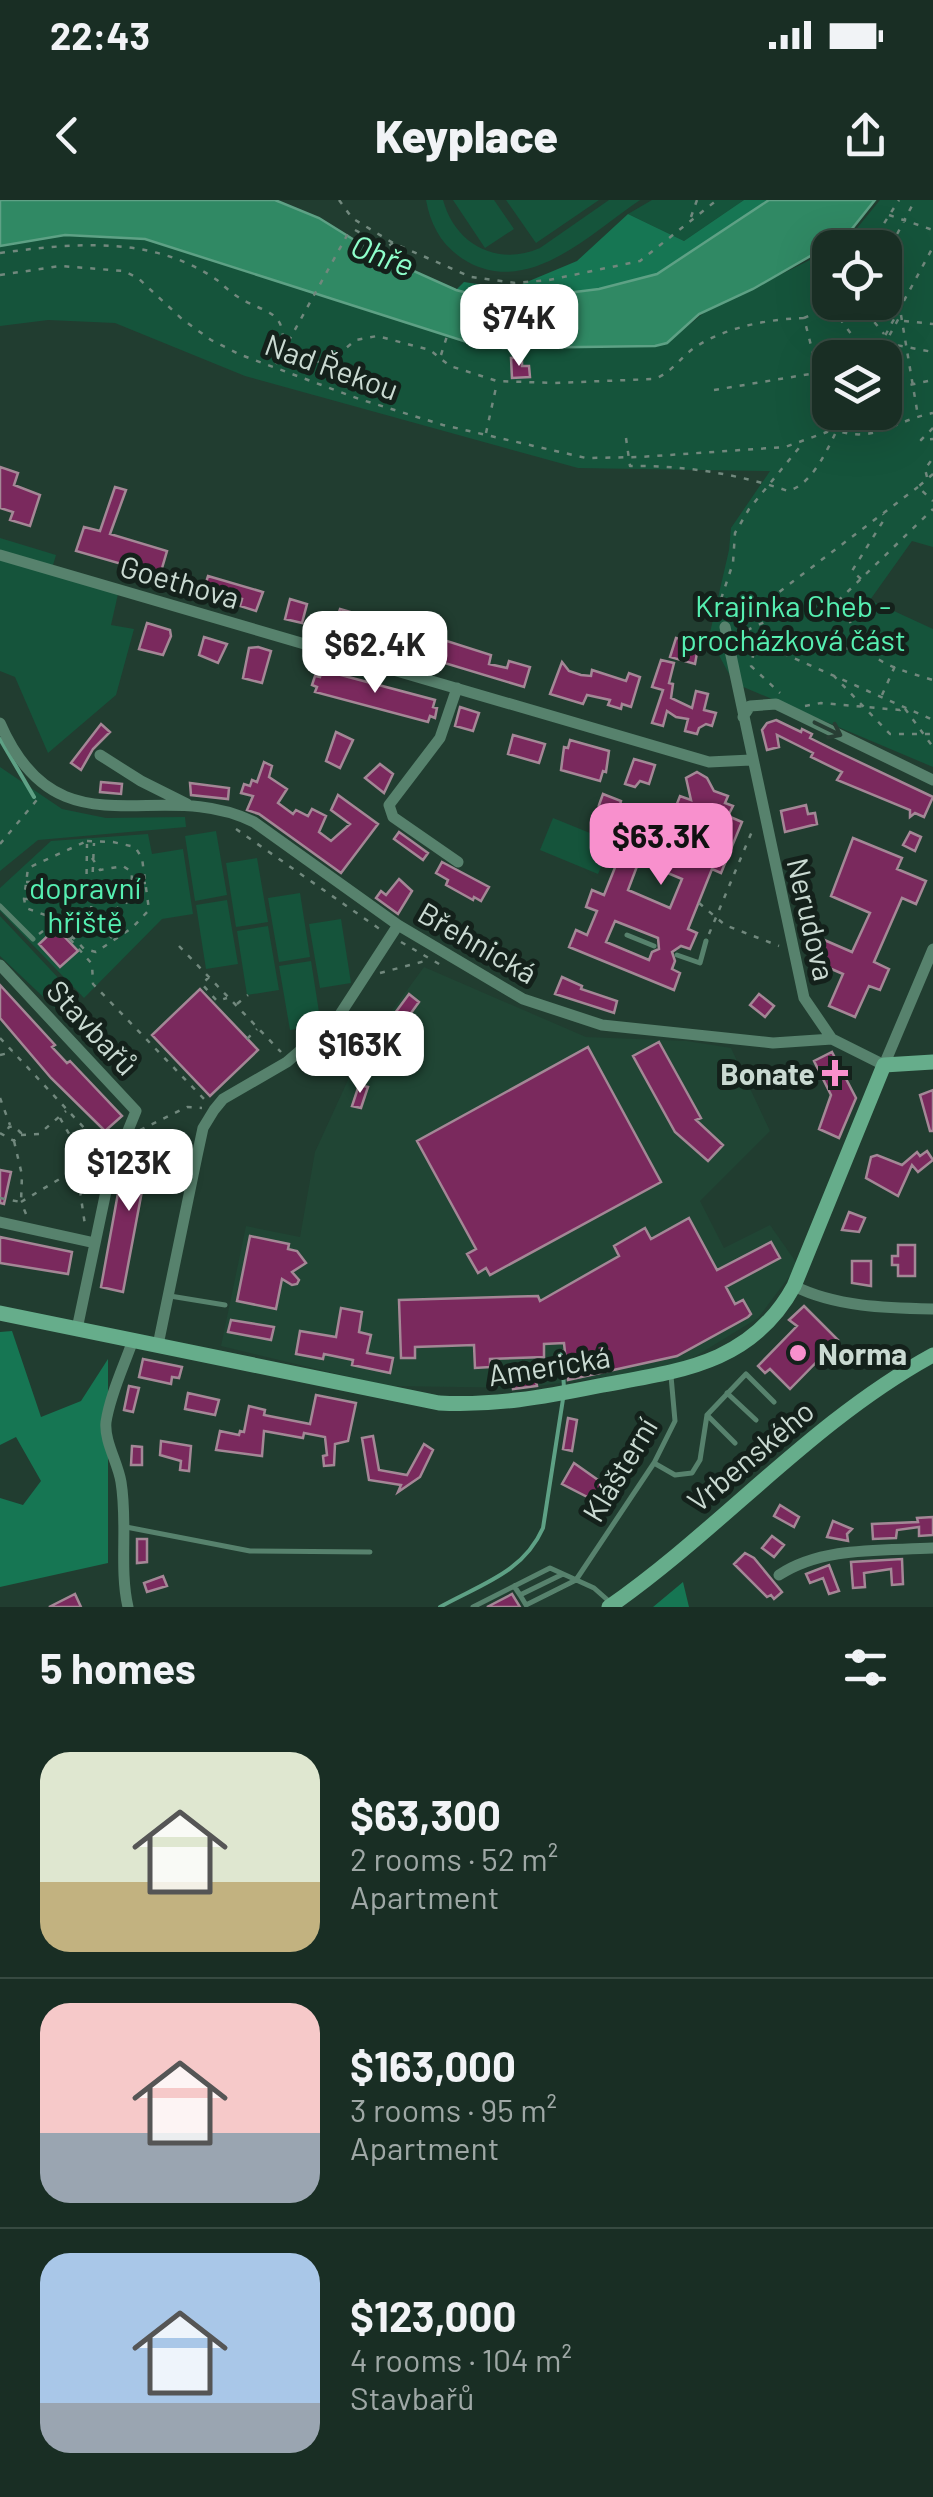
<!DOCTYPE html>
<meta charset="utf-8">
<style>
body{margin:0;font-family:Barlow,sans-serif;background:#263a31;color:#f1f3f6;height:100vh;display:flex;flex-direction:column;font-size:38px;white-space:nowrap}
*{box-sizing:border-box;margin:0}
p{font-size:32px;color:#9fa8a6}
.icon{flex:none;width:55px;height:55px;fill:none;stroke:currentColor;stroke-width:2;stroke-linecap:round;stroke-linejoin:round}
.map{position:relative;height:1407px;overflow:hidden}
.drawer{display:flex;flex-direction:column;background:#192e24;flex:1}
.drawer>*{flex:none}
.tools{position:absolute;left:812px;top:30px;display:grid;gap:20px}
.tools a{display:grid;place-items:center;width:90px;height:90px;border-radius:20px;background:#192e24;box-shadow:0 10px 40px #0002,0 0 0 2px #374a41;font-size:50px}
.price{position:absolute;translate:-50% -85px;padding:0 22px;border-radius:20px;background:#fff;color:#222;font-size:32px;line-height:65px;filter:drop-shadow(0 2px 5px #0008)}
.price::after{content:'';position:absolute;left:50%;top:60px;width:30px;height:22px;margin-left:-15px;background:inherit;clip-path:polygon(0 0,100% 0,50% 100%)}
.price.active{background:#f890cd;color:#111}
ul{padding:0;list-style:none}
li{display:flex;align-items:center;gap:30px;height:250px;padding:0 40px}
li+li{border-top:2px solid #374a41}
li span{display:grid;place-items:center;flex:none;width:280px;height:200px;border-radius:30px;color:#555}
li>.icon{margin-inline-start:auto}
span .icon{width:120px;height:120px;fill:#fffc;stroke-width:1}
li b{font-size:42px}
h2{display:flex;justify-content:space-between;align-items:center;height:120px;padding:0 40px;font-size:42px}
.status{display:flex;justify-content:space-between;align-items:center;height:70px;padding:0 50px;background:#192e24;direction:ltr}
.status svg{height:28px;fill:currentColor}
header{display:flex;justify-content:space-between;align-items:center;height:130px;padding:0 40px;background:#192e24;font-size:45px;font-weight:800}
.map>svg:first-child{display:block}
</style>
<div class="status"><b>22:43</b><svg viewBox="0 0 49 12"><path d="M0 12V9h3v3zM5 12V6h3v6zM10 12V3h3v9zM15 12V0h3v12zM26 1h20v11H26zM47 4h2v5h-2z"/></svg></div>
<header><svg class="icon" aria-label="back" viewBox="0 0 24 24"><path d="M15 5l-7 7 7 7"/></svg>Keyplace<svg class="icon" aria-label="share" viewBox="0 0 24 24"><path d="M12 15V3M7 8l5-5 5 5M5 13v7h14v-7"/></svg></header>
<div class="map">
<svg width="933" height="1407" viewBox="0 0 933 1407">
<rect width="100%" height="100%" fill="#213d30"/>
<path fill="#204534" d="M424,767L586,837L687,841L731,848L770,931L700,1001L724,1048L770,1025L798,1065L758,1118L678,1167L523,1188L388,1186L221,1146L246,1026L300,1037L315,952L359,856Z"/>
<path fill="#15543b" fill-rule="evenodd" d="M426,0H443C455,44 497,67 540,48L609,0H640C591,33 530,96 468,62C443,48 431,27 426,0Z
M453,0H494L514,29L485,48Z
M506,0H599L536,43Z
M652,0H744L684,41L628,14Z
M880,0H933V347L912,341L870,400L933,429V567L734,483L709,437L729,350L731,328L770,271L578,268L245,176L115,123L48,120L0,126V46L65,35L145,39L470,143L503,148L667,143L705,112L830,50V102H885V48L834,47L849,38ZM830,158H885V212H830Z
M0,338L56,355L51,372L118,394L111,425L134,429L116,495L48,553L15,477L0,471Z
M0,567L62,609L106,618L185,617L186,627L38,640L0,671Z
M553,618L612,642L598,674L540,650Z
M216,631L227,695L195,701L185,636Z
M148,634L152,654L183,649L193,714L162,719L84,798L0,711V688L51,641Z
M257,658L268,722L236,727L226,663Z
M300,693L310,757L279,762L268,698Z
M227,700L238,764L206,769L196,705Z
M0,716L64,784L55,808L0,756Z
M341,719L351,783L320,788L309,724Z
M268,726L279,790L247,795L237,731Z
M311,761L321,825L290,830L279,766Z"/>
<path fill="#167653" d="M744,0H769C732,23 698,52 660,72C615,96 505,103 456,90L464,82L510,89L577,61L628,14L684,41Z
M12,1131L41,1217L81,1201L108,1159V1363L0,1387V1298L23,1305L41,1281L16,1237L0,1245V1132Z
M683,1382L689,1407H653Z"/>
<path fill="#308964" stroke="#5ea185" stroke-width="2.5" d="M0,0H275L319,18L380,56L456,90L479,96L535,97L599,89L657,74L769,0H875L847,35L753,89L699,114L667,143L655,146L503,148L470,143L145,39L65,35L0,46Z"/>
<g fill="none" stroke-linecap="round" stroke-linejoin="round">
<path stroke="#5ea185" stroke-width="4" d="M0,539L34,597
M562,1151L564,1189
M440,1407C481,1384 523,1373 543,1328L563,1199"/>
</g>
<path fill="#7a295d" stroke="#a48796" stroke-width="2.5" fill-rule="evenodd" d="M522,157V166H529L530,177L512,178L511,158Z
M0,267L18,273L14,285L40,295L30,326L10,320L13,312L0,308Z
M115,287L126,290L110,334L167,351L160,375L76,351L84,327L100,331Z
M208,376L263,392L256,411L240,406L242,399L221,394L219,400L202,395Z
M290,399L307,404L302,423L285,419Z
M340,409L361,415L355,437L334,427Z
M384,421L491,455L489,464L507,468L509,461L530,467L524,487L405,451L395,449L390,453L386,446L377,443Z
M147,423L170,430L171,436L163,455L139,449Z
M204,437L227,444L218,463L199,455Z
M676,438L699,442L695,464L670,457Z
M258,447L271,451L262,483L243,478L249,448Z
M661,460L674,463L669,483L673,484L671,498L692,508L696,491L708,494L704,510L716,513L712,526L706,524L699,528L697,534L685,531L688,519L676,517L667,511L663,526L652,523L663,490L652,487Z
M562,462L569,471L581,475L591,476L592,470L626,481L629,473L640,477L631,507L622,504L621,509L608,505L610,500L587,495L583,504L550,494Z
M322,470L435,500L433,507L437,508L435,518L430,516L428,522L315,492L317,487L312,485L315,476L320,477Z
M460,507L479,513L473,531L455,526Z
M776,520L801,532L802,529L812,534L810,538L834,550L933,597L924,617L915,613L910,617V610L837,580L842,572L811,557L813,553L777,535L779,547L767,550L762,530L767,523Z
M101,524L110,532L93,549L81,570L71,563Z
M336,532L353,540L340,568L326,561Z
M513,535L545,544L539,563L508,554Z
M570,540L609,551L606,572L603,571L600,581L561,570L564,547L568,548Z
M634,559L655,565L649,584L640,581L635,587L625,584Z
M264,562L272,566L269,577L287,589L278,603L293,614L296,610L308,616L312,609L326,616L319,632L331,641L350,624L331,610L338,595L378,624L341,673L259,614L247,610L253,596L241,593L244,584L250,586L252,580L257,582Z
M380,564L393,574L384,593L365,578Z
M697,572L707,578L714,591L728,596L725,603L733,606L728,616L742,622L721,673L712,669L688,729L697,733L690,749L681,746L672,752L675,761L672,769L680,773L674,790L569,747L576,730L587,735L597,711L586,707L592,690L604,695L628,635L660,647L680,596L691,600L686,578ZM639,661L682,679L670,708L628,690ZM615,721L658,738L659,749L652,752L649,760L606,742Z
M101,582L122,584L121,594L100,592Z
M190,583L229,588L228,599L191,595Z
M603,594L621,601L618,612L599,605Z
M806,605L808,614L815,613L817,624L785,632L781,611Z
M399,632L428,653L423,660L394,639Z
M910,632L921,637L915,651L903,645Z
M853,638L902,658L897,669L926,681L916,704L902,698L874,762L889,769L880,790L869,786L855,817L829,806L843,774L813,761L822,739L852,752L870,713L831,696Z
M442,662L489,687L481,701L474,697L473,700L446,685L448,680L436,673Z
M399,679L412,691L398,714L376,698L381,691L386,695Z
M56,728L78,751L60,767L39,744Z
M562,777L582,786L581,789L617,801L614,813L555,794Z
M0,785L55,845L52,847L67,863L70,861L122,916L105,931L51,878L0,818Z
M200,789L258,850L210,896L152,835Z
M409,794L419,802L395,835L384,828Z
M759,794L774,806L765,817L750,805Z
M659,842L701,918L696,920L723,945L708,961L675,932L633,856Z
M588,847L661,982L490,1075L486,1068L478,1073L467,1054L476,1049L417,941Z
M832,852L856,898L839,938L819,929L831,895L814,861Z
M359,885L368,887L361,908L352,906Z
M933,890V931H930L920,895Z
M133,947L167,954L162,978L145,975L123,1092L101,1087L122,971L127,972Z
M927,951L933,960L918,972L912,965L898,996L866,978L871,957L877,955L902,965L917,952L920,956Z
M0,970L11,972L4,1004L0,1003Z
M849,1012L865,1018L859,1032L842,1030Z
M689,1018L717,1070L771,1042L780,1058L726,1087L735,1104L743,1100L751,1114L748,1117L677,1156L568,1180L564,1143L544,1144V1157L490,1159V1167L475,1168L474,1145L415,1147V1158H401L399,1100L538,1096L540,1101L619,1056L614,1046L645,1028L651,1039Z
M250,1036L289,1044L288,1049L297,1051L306,1063L292,1072L299,1080L297,1084L292,1085L282,1079L276,1109L237,1101Z
M0,1037L72,1052L68,1074L0,1063Z
M898,1045H915V1076H898V1065H892V1056H898Z
M852,1061H871V1086L852,1083Z
M804,1106L838,1140L790,1189L770,1169L765,1173L758,1166L797,1126L789,1120Z
M341,1108L362,1112L359,1132L371,1135L367,1153L393,1158L390,1173L352,1165L353,1160L324,1154L323,1159L296,1154L300,1131L336,1137Z
M231,1120L274,1127L271,1140L228,1132Z
M143,1159L182,1167L179,1178L172,1177L171,1184L139,1177Z
M534,1170L537,1186L513,1189L511,1175Z
M129,1186L139,1188L133,1212L124,1210Z
M188,1193L219,1200L215,1215L185,1209Z
M316,1195L356,1203L348,1241L335,1244L334,1265L324,1266L323,1256L327,1255L325,1237L304,1233L303,1238L264,1231L262,1256L216,1250L220,1231L239,1235L240,1231L244,1232L249,1206L265,1210L264,1215L310,1224Z
M568,1218L577,1220L572,1251L563,1249Z
M373,1236L379,1270L407,1275L424,1244L433,1250L420,1277L398,1292L401,1285L369,1280L362,1238Z
M161,1241L191,1246L189,1271L180,1270L181,1261L160,1255Z
M132,1246L142,1247V1265H131Z
M574,1263L615,1292L607,1307L562,1284Z
M780,1305L799,1317L794,1327L774,1316Z
M933,1317V1335L919,1336V1327L897,1330L896,1338L873,1339L872,1324L918,1322L917,1318Z
M833,1321L852,1329L847,1334L848,1341L827,1337Z
M772,1336L784,1345L774,1357L762,1348Z
M137,1339H147V1362L137,1363Z
M745,1353L754,1358L782,1392L774,1399L771,1395L767,1397L734,1364Z
M902,1359L903,1384L892,1385L891,1369L864,1373L865,1387L853,1388L851,1362Z
M829,1365L839,1391L829,1394L823,1378L810,1383L806,1374Z
M163,1376L167,1386L147,1392L144,1383Z
M75,1394L81,1407H49Z
M512,1394L520,1407H487Z"/>
<g fill="none" stroke-linecap="round" stroke-linejoin="round">
<path stroke="#71887d" stroke-width="2.5" stroke-dasharray="5 8" stroke-linecap="butt" d="M339,0L352,18L393,43L471,77L515,83L549,80L640,61L717,0
M889,15L933,30
M691,17L697,0
M355,30L387,47L393,43
M881,36L883,48
M877,48L883,25L899,0
M0,53C74,43 152,35 217,80C223,85 229,91 235,95C264,115 288,107 282,152L326,164L356,140L377,136L430,150L450,166L497,181L553,183L654,179C672,173 681,156 697,146C727,127 769,119 804,118
M822,57L829,65
M885,57L915,0
M830,65L821,79L830,97
M0,75L60,66L124,71L138,78L182,119L211,140L241,155L359,199L443,225L586,258L640,257L785,247L827,232L841,212
M858,102L884,134
M832,108L869,158
M901,115L918,216
M904,121L933,124
M885,143L933,152
M441,155L447,136
M873,158L933,47
M877,158L900,116
M276,164L350,30
M714,190L816,173
M885,190L933,180
M830,191L818,173L804,118L841,102
M830,228C873,246 892,221 933,213
M933,228L921,240L933,239
M486,233L497,183
M626,238L630,266C681,265 739,274 788,291C817,283 832,237 846,212
M933,274L918,287L933,301
M927,277L925,269L933,258
M861,379L852,371L885,318L883,314
M838,401L933,309
M717,411L733,363L735,333L749,309L803,243
M738,423L918,287
M739,426L769,447L933,520
M747,430C776,418 814,392 845,406C859,459 883,465 933,480
M756,440L751,466L780,493
M768,445L834,454L857,444
M833,475L890,534H933
M882,495L895,466
M805,506L821,503L900,510L903,506L933,547
M236,629L381,730
M87,641L113,642L135,647L142,658L149,710L132,728L96,752L84,749L56,719L26,708L24,699L28,668Z
M0,644L41,595
M92,658L100,670L123,666L132,672L131,700L100,718
M26,682L146,683
M25,699L67,700L72,697L74,683
M699,703L725,725L779,746
M91,711L94,643
M81 721a10 10 0 1 1 20 0a10 10 0 1 1-20 0Z
M86,713L87,644
M100,726L112,738
M39,734L54,723L70,739L84,728
M709,734L753,629
M70,739L92,764L93,784L206,901
M401,742L446,768
M179,746L281,852
M380,773L425,761
M209,777L202,784L217,801L227,798
M237,804L248,795
M0,838L102,947H107
M247,839L257,829
M0,855L13,852
M0,898L10,925
M60,918L80,953L79,984L85,1025
M140,930L187,907L202,908
M0,933L14,941L21,933L14,926L9,927L5,934
M21,935L39,934L66,911
M136,943L187,954
M0,998L21,1002L22,975L14,941
M26,1014L21,1002L78,968L102,947"/>
<path stroke="#57826d" stroke-width="5" d="M0,706L33,739
M627,735L654,746
M677,755L700,763L706,741
M170,1096L225,1105
M727,1193L756,1220
M707,1215L735,1243
M654,1263L675,1275L692,1273L700,1260L707,1215L746,1174L774,1202
M126,1327L250,1351L370,1352
M514,1386L520,1395L563,1374
M520,1395L526,1405L576,1380L654,1263L675,1221L671,1176
M473,1407L550,1368L594,1388L611,1403"/>
<path stroke="#57826d" stroke-width="11" d="M0,355L709,562L751,560
M725,427L804,798L832,839L884,865L933,749
M457,488L440,538L389,605L393,617L458,662
M743,517L750,506L776,504L933,580
M0,523C59,659 158,574 254,622L398,725L523,799L602,825L773,843L832,839
M100,555L141,581L187,604
M0,765L136,911L109,977L77,1129
M0,1022L95,1043
M794,1086C836,1107 887,1108 933,1109
M158,1145L197,956L203,928L214,910L223,899L287,862L337,819L398,725
M779,1375C823,1346 882,1351 933,1348
M128,1407C119,1368 128,1324 121,1282C118,1263 104,1241 106,1222C110,1195 124,1166 133,1140"/>
<path stroke="#66ad8b" stroke-width="15" d="M0,1113L439,1203C494,1206 544,1197 598,1186C678,1171 751,1165 794,1086L884,865L933,862
M609,1407C721,1329 812,1221 933,1155"/>
</g>
<defs><path id="oneway-shaft" d="M-6 0H5M1.5-3L5.5 0L1.5 3" fill="none" stroke-width="1.6" stroke-linecap="round" stroke-linejoin="round" transform="scale(2.5)"/></defs>
<use stroke="#283e34" href="#oneway-shaft" transform="translate(828 529) rotate(26)"/>
<g fill="#f890cd" stroke="#14211b" stroke-width="4">
<path d="M830 858h10v10h10v10h-10v10h-10v-10h-10v-10h10z"/>
<circle cx="798" cy="1153" r="10"/>
</g>
<g text-anchor="middle" dominant-baseline="central" stroke-width="10" stroke-linejoin="round" paint-order="stroke">
<g font-size="30" fill="#cadad2" stroke="#14211b">
<text transform="translate(332 166) rotate(20)">Nad Řekou</text>
<text transform="translate(180 381) rotate(16)">Goethova</text>
<text transform="translate(812 719) rotate(77)">Nerudova</text>
<text transform="translate(478 742) rotate(30)">Břehnická</text>
<text transform="translate(93 827) rotate(47)">Stavbařů</text>
<text transform="translate(549 1165) rotate(-9)">Americká</text>
<text transform="translate(750 1255) rotate(-40)">Vrbenského</text>
<text transform="translate(619 1269) rotate(-59)">Klášterní</text>
</g>
<g font-size="30" fill="#56f0b2" stroke="#14211b">
<text x="793" y="405">Krajinka Cheb -<tspan x="793" dy="34">procházková část</tspan></text>
<text x="85" y="687">dopravní<tspan x="85" dy="34">hřiště</tspan></text>
</g>
<g font-size="30" font-weight="bold" fill="#cadad2" stroke="#14211b" text-anchor="end">
<text x="815" y="873">Bonate</text>
<text x="818" y="1153" text-anchor="start">Norma</text>
</g>
<g font-size="32" font-style="italic" fill="#8fffcb" stroke="#14211b">
<text transform="translate(383 54) rotate(21)">Ohře</text>
</g>
</g>
</svg>
<div class="tools">
<a><svg class="icon" aria-label="locate" viewBox="0 0 24 24"><circle cx="12" cy="12" r="6"/><path d="M12 2v4M12 18v4M2 12h4M18 12h4"/></svg></a>
<a><svg class="icon" aria-label="layers" viewBox="0 0 24 24"><path d="M12 4l9 5-9 5-9-5zM3 14l9 5 9-5"/></svg></a>
</div>
<b class="price" style="left:519px;top:169px">$74K</b>
<b class="price" style="left:375px;top:496px">$62.4K</b>
<b class="price active" style="left:661px;top:688px">$63.3K</b>
<b class="price" style="left:360px;top:896px">$163K</b>
<b class="price" style="left:129px;top:1014px">$123K</b>
</div>
<section class="drawer">
<h2>5 homes<svg class="icon" aria-label="filters" viewBox="0 0 24 24"><path d="M4 7h16M4 17h16"/><circle cx="9" cy="7" r="2"/><circle cx="15" cy="17" r="2"/></svg></h2>
<ul>
<li><span style="background:linear-gradient(#dfe7d0 65%,#c2b280 0)"><svg class="icon" aria-label="home" viewBox="0 0 24 24"><path d="M3 11l9-7 9 7M6 9v11h12V9"/></svg></span><div><b>$63,300</b><p>2 rooms · 52 m²</p><p>Apartment</p></div></li>
<li><span style="background:linear-gradient(#f6c9c9 65%,#9aa5b1 0)"><svg class="icon" aria-label="home" viewBox="0 0 24 24"><path d="M3 11l9-7 9 7M6 9v11h12V9"/></svg></span><div><b>$163,000</b><p>3 rooms · 95 m²</p><p>Apartment</p></div></li>
<li><span style="background:linear-gradient(#a9c7e8 75%,#9aa5b1 0)"><svg class="icon" aria-label="home" viewBox="0 0 24 24"><path d="M3 11l9-7 9 7M6 9v11h12V9"/></svg></span><div><b>$123,000</b><p>4 rooms · 104 m²</p><p>Stavbařů</p></div></li>
</ul>
</section>
